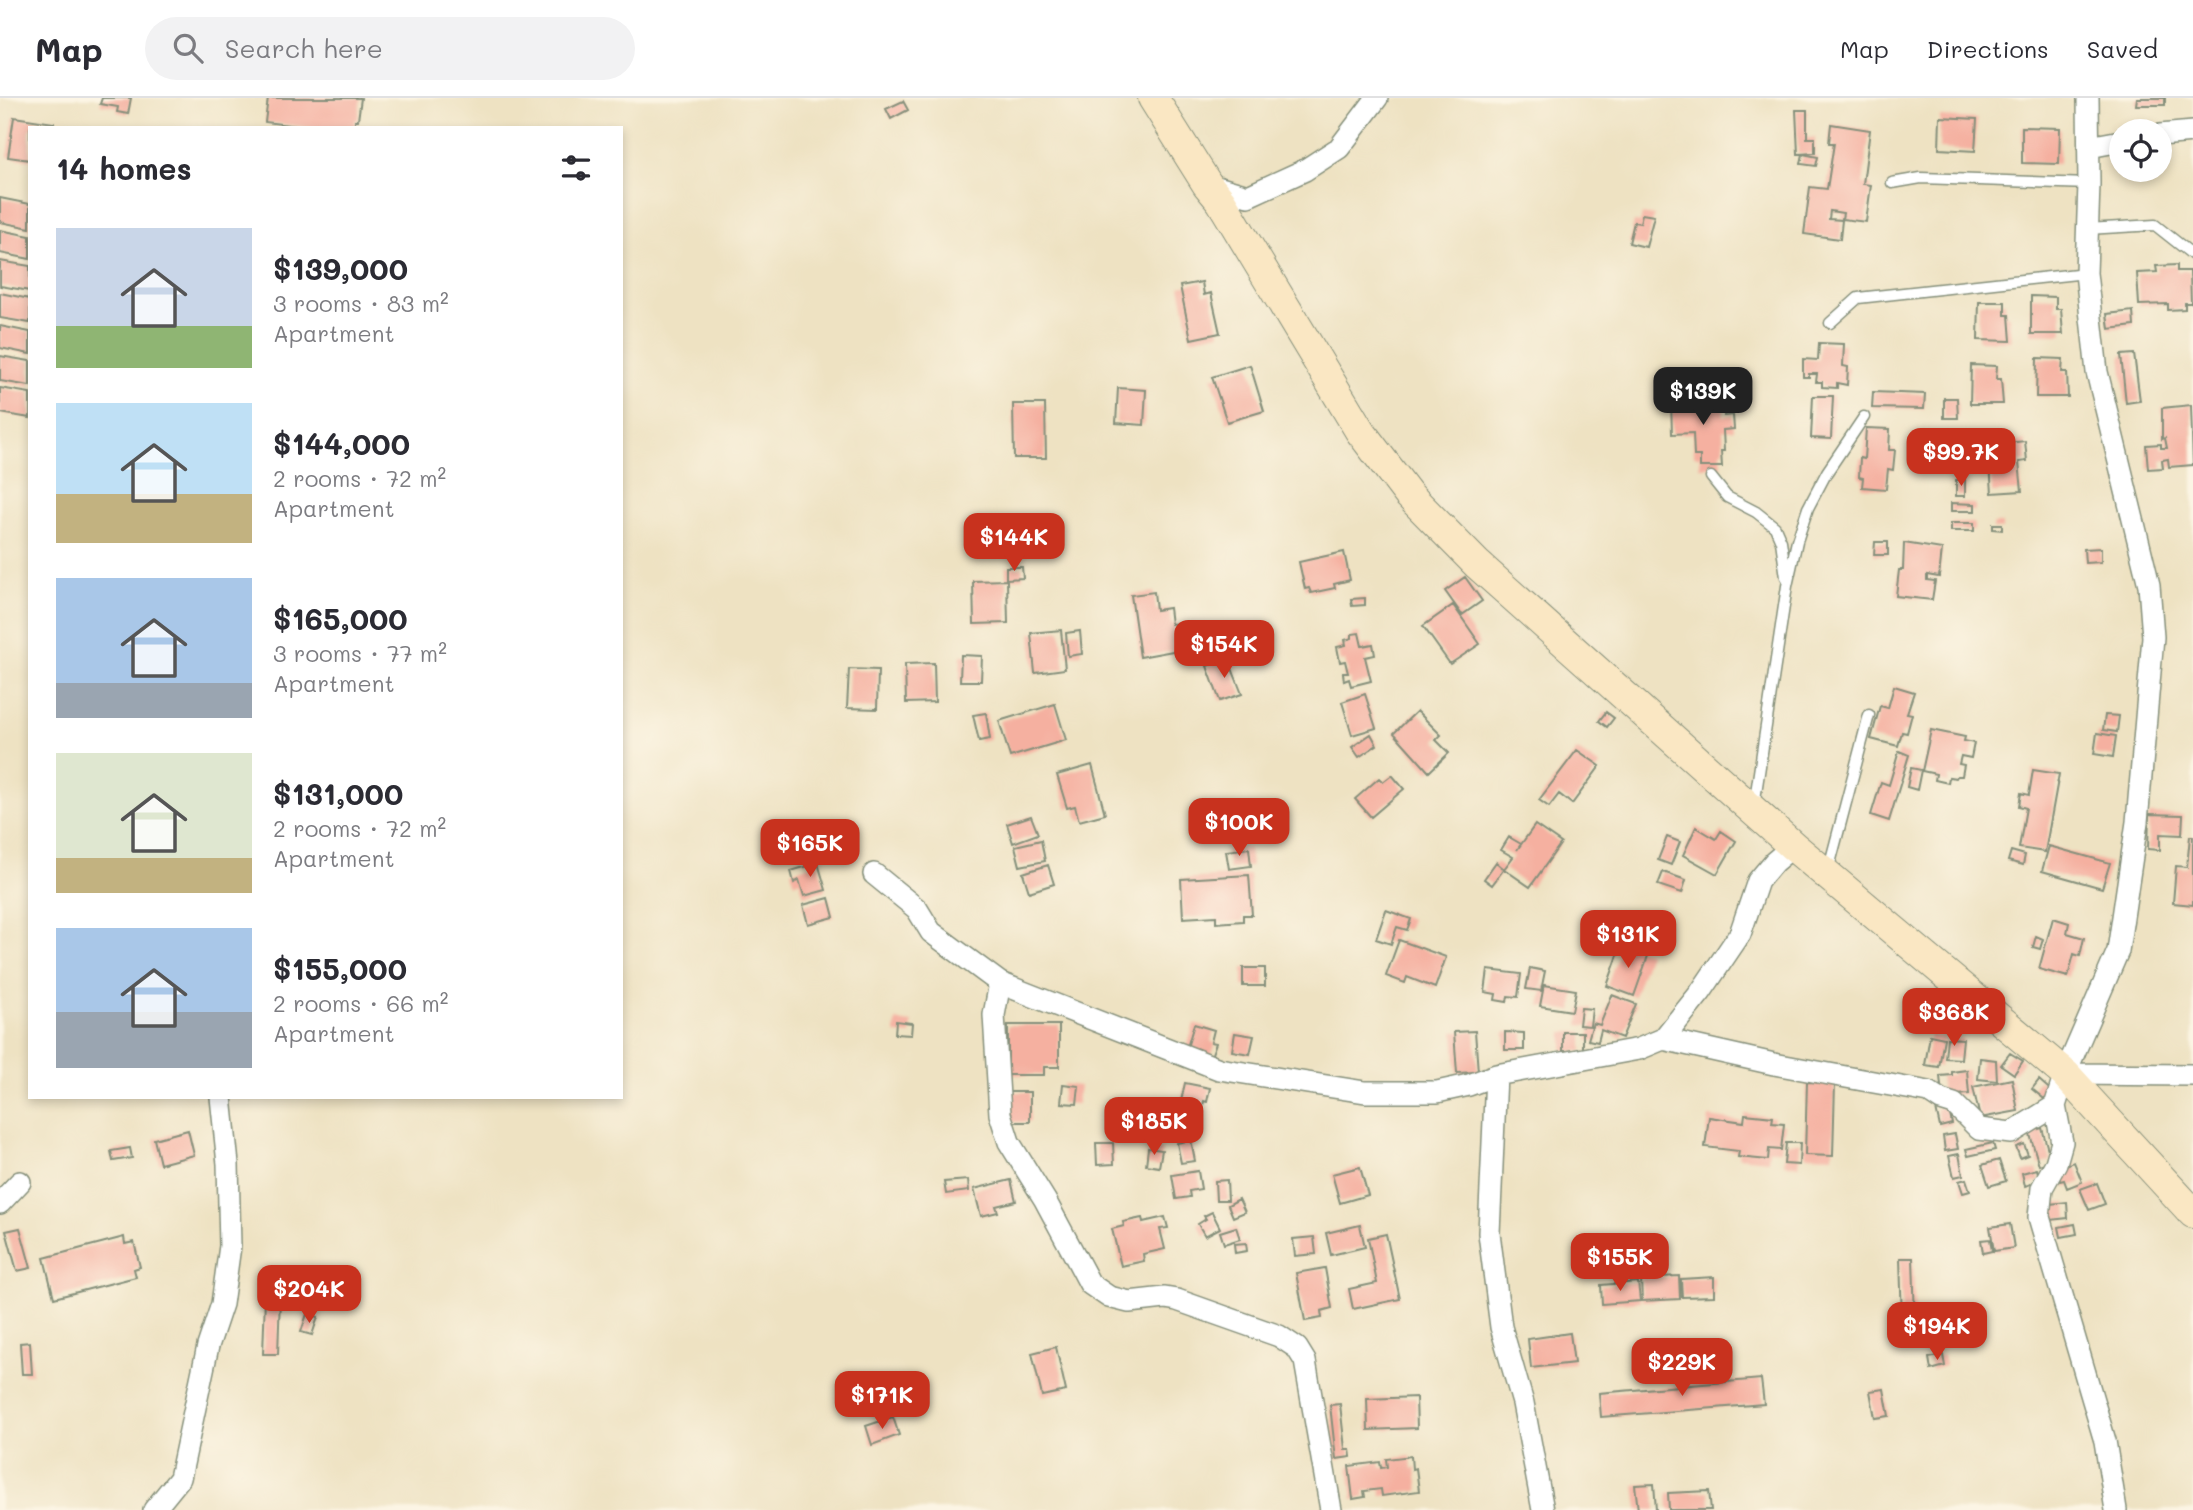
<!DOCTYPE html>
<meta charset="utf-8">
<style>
body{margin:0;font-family:Mali,sans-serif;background:#f2f2f3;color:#2b2b33;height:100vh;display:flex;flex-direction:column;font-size:26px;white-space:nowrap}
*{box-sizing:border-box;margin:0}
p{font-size:23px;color:#7c7c81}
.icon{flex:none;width:38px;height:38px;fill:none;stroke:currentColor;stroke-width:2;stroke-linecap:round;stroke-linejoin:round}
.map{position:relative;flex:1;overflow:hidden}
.drawer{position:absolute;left:28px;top:28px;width:595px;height:973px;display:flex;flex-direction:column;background:#fff;border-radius:0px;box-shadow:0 4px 10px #0003}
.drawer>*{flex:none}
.fabs{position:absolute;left:2109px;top:21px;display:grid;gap:14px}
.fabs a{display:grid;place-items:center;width:63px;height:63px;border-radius:50%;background:#fff;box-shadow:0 4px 10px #0003;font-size:35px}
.price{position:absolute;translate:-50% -60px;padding:0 16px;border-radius:14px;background:#c8321e;color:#fff;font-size:23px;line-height:46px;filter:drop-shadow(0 2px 4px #0008)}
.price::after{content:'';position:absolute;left:50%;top:42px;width:21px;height:16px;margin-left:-10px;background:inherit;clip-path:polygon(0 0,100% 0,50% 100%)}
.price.on{background:#222;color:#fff}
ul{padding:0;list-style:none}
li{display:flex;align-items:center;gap:21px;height:175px;padding:0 28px}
li span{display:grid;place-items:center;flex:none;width:196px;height:140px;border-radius:0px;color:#555}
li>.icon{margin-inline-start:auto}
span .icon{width:84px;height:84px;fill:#fffc;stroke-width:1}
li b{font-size:30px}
h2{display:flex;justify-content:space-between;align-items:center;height:84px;padding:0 28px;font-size:30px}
header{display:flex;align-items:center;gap:42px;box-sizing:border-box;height:98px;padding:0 35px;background:#fff;border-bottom:2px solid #e1e1e2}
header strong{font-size:33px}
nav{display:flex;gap:38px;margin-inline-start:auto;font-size:24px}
.search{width:490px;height:63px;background:#f2f2f3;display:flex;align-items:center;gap:18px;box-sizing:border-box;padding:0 24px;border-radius:38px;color:#7c7c81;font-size:26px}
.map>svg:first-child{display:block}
</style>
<header>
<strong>Map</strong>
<div class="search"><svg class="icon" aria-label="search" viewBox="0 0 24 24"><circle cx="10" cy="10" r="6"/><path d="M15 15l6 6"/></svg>Search here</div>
<nav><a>Map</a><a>Directions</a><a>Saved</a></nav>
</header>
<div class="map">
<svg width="2193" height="1412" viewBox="0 0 2193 1412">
<rect width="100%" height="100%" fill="#fcf5e5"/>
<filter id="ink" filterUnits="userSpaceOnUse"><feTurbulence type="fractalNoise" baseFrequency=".0143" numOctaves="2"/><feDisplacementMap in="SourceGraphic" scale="14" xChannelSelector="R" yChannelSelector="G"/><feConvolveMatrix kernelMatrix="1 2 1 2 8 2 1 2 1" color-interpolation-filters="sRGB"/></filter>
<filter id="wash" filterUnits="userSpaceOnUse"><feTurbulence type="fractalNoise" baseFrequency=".00686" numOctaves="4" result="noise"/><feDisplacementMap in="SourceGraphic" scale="28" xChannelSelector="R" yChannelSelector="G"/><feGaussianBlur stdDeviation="1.57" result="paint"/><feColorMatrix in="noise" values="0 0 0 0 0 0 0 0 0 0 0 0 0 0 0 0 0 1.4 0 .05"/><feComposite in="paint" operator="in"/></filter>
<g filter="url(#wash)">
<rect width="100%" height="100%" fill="#eee2c2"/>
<g id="blocks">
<path fill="#f5b0a0" d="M102,0H131L128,16L117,14L118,9L100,6Z
M268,0H361L358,22H355V30H312L265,24Z
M2137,0H2165V7H2136Z
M903,3L908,12L891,21L886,11Z
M1796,12H1807V40H1815V55L1798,56Z
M14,19L54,25V30H30V62L8,59Z
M1940,19L1977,21L1975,53L1939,51Z
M1831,26L1870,32L1863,86L1871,87L1866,124L1842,121L1843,115L1830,113L1829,121L1842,122L1840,141L1804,136L1810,89L1827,91L1834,45H1829Z
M2022,29L2060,30L2059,66L2022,65Z
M1803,56L1818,59L1816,68L1801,66Z
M0,100L30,106V130L0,124Z
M1642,116L1654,118L1646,149L1629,145L1634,124L1640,125Z
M0,132L30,138V161L0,155Z
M0,163L30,168V193L0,188Z
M2177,167V173H2190L2191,205H2185V211L2168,212V206L2139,207L2137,175L2157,174L2156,168Z
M1202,184L1204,197L1211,195L1220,235L1191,241L1180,188Z
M0,195L30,201V225L0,220Z
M2031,198L2056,199V211H2061L2063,236H2031Z
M1979,204H2005V217H2009L2011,243L1978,242Z
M2133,213L2134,228L2109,231L2107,216Z
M0,228L30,234V256L0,250Z
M1819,245L1844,246L1843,268L1848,269L1847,287L1837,285V290L1822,289V284H1816L1817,276H1809V279H1803V261L1818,262Z
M2134,256L2140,303L2126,305L2121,257Z
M0,258L30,263V288L0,283Z
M2037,260L2063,261L2062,274H2067L2068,299H2036Z
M1250,267L1264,313L1227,324L1212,279Z
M1971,267L1997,268L1996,281H2001L2003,306H1970Z
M0,290L30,295V320L0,315Z
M1118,290L1146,292L1144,327L1116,325Z
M1873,294L1925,296L1924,311L1872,310Z
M1813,298H1833L1831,341L1811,340Z
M1723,300L1724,318L1733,317L1734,331L1723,332L1724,353H1721L1722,369H1700V358H1694L1693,335L1672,336L1671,303Z
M1944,300H1957L1958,320H1944Z
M1013,306H1045L1046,360H1014Z
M2191,307L2193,367L2169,369L2168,361L2162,362L2163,370L2148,371L2146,347L2161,346V350H2167L2165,340L2162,341V310Z
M1866,330L1890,331L1889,352H1895L1893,372L1888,371L1886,391L1862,389L1863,380L1859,379L1860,360L1864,361Z
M2025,343L2027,363L2019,364L2022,393L1992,395L1990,366L1983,367L1982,352L1988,351V347Z
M1955,351H1969V369H1955Z
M1956,382H1965V398H1956Z
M1951,405L1975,406V413H1951Z
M1951,425H1974V433H1951Z
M1993,426H2002V432L1993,431Z
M1875,444H1888V457H1874Z
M1904,445L1942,451L1939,479L1927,477V482L1935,483L1932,502L1896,498L1899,472H1903Z
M2101,450V464L2085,465L2084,451Z
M1344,454L1350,482L1334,486L1335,490L1311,495L1309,490L1305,491L1299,464Z
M1006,469H1022L1023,480L1006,481Z
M1465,479L1482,503L1462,517L1445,493Z
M1007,482L1008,525L974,526L973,483Z
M1154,494L1156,512L1169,510L1171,526L1181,525L1184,551L1140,559L1131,497Z
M1365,500V507L1352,508L1351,501Z
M1453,507L1480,546L1450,566L1423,528Z
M1061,532L1065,571L1035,575L1031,535Z
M1080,533L1082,556L1068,558L1066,535Z
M1359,535L1362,548L1373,546L1375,557L1365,559L1371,583L1351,588L1349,581L1344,583L1343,575H1348L1345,563L1340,564L1337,549L1346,547L1345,542L1352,540V536Z
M961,557L982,558L981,583H960Z
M1228,560L1242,596L1220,603L1207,568Z
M934,565L935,604L906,605L905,566Z
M849,571L878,572L877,611L847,610Z
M1894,588L1914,594L1907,615L1912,616L1907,635L1902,634L1898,648L1871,641L1880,608L1888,610Z
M1365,596L1376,630L1352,637L1342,604Z
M1055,606L1066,642L1010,659L999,623Z
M1417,613L1441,637L1436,642L1449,655L1429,674L1394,635Z
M1606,614L1614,620L1607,629L1599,623Z
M986,615L990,641L979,643L973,617Z
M2105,617L2119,618L2117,634L2103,632Z
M1931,632L1965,639L1964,643L1974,645L1971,660L1961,658L1959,666L1964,667L1962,678H1957L1956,680L1949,679L1948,685L1935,682L1936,676L1922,673Z
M2097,635L2116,638L2113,659L2094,656Z
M1371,636L1377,647L1359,659L1352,649Z
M1577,652L1600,668L1572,706L1559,696L1549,709L1539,702Z
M1899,653L1909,657L1889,723L1871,717L1881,684L1889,687Z
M1092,667L1105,716L1079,723L1075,708L1067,710L1057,677Z
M1911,670L1921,672L1917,692L1907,689Z
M2033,672L2059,676L2045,754L2019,750L2026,710L2019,708L2021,695L2029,697Z
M1392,677L1404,691L1371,719L1355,701L1379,680L1383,684Z
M2149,716L2183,717L2182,737L2160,736V752L2148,751Z
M1031,718L1038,736L1013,745L1007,726Z
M1535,727L1561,745L1530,789L1504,771L1513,759L1501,752L1509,739L1521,746L1517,752Z
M1696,729L1716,741L1721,733L1736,743L1717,776L1683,757Z
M2190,738H2193V807L2173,805L2176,768L2187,769Z
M1667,739L1680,744L1671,767L1658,762Z
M1041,742L1045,763L1020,768L1015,748Z
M2049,748L2110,765L2102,790L2042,773Z
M1249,750L1251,768L1229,771L1226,753Z
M2011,753L2025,757L2023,767L2008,763Z
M1496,764L1504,771L1492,787L1484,781Z
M818,765L826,792L804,798L799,782L794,785L791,773Z
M1048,767L1054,786L1029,794L1023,775Z
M1663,774L1686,782L1682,795L1658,787Z
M1249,777L1252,817H1243V823L1216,825V818L1183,820L1181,781Z
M829,800L834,819L808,826L803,807Z
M1386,812L1411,821L1407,832L1397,829L1391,846L1376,841Z
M2053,820L2069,825L2067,835L2084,840L2080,858L2074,856L2068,879L2039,871Z
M2036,838L2043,841L2040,851L2033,849Z
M1399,842L1446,859L1435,890L1407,879L1405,885L1386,878Z
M1622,846L1649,855L1634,898L1607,888Z
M1243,870H1265V888H1243Z
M1530,870L1545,873L1541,893L1526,891Z
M1488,872L1521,876L1518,899L1508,898L1507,904L1495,902L1496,896L1485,894Z
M1544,887L1576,892L1572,913L1540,908Z
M1612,897L1636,906L1622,940L1601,932L1598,944L1588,942L1593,925L1600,927Z
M1581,910L1592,911L1590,928L1579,927Z
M896,923L912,925L911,937L895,936Z
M1194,926L1214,932L1211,944L1216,945L1210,961L1186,953Z
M1008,927H1059V969H1044V977H1008Z
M1475,933L1478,974L1457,975L1454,934Z
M1505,934L1524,935V952H1505Z
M1563,934H1583V953H1563Z
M1235,935L1254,938L1250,956L1232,953Z
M1930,937L1944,940L1939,969L1925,967Z
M1947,940L1963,941L1961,961L1945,960Z
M2010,955L2023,963L2014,976L2001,967Z
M1980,960L1996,962L1997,983L1978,981Z
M1967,972L1969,996L1942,998L1940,978L1952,977V974Z
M2012,981L2018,1013L1980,1020L1973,989Z
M2039,982L2055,996L2048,1004L2032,991Z
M1807,984L1835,985L1833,1058L1805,1057Z
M1185,985L1210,990L1207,1004L1204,1003L1199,1026L1177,1021Z
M1063,986L1079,988L1077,1006L1061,1005Z
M1004,994H1030V1024H1005Z
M1948,1007L1952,1026L1940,1029L1936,1011Z
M1745,1016L1773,1019L1772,1025L1784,1026L1781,1052L1769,1051L1768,1062L1738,1059L1739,1053L1705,1049L1709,1019L1744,1024Z
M2042,1030L2051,1063L2039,1067L2029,1033Z
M188,1032L194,1057L160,1066L154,1041Z
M1955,1036L1958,1051L1945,1053L1943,1038Z
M1191,1042L1195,1063L1181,1065L1177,1045Z
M1096,1045H1113L1114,1066L1097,1067Z
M1786,1045H1800L1799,1067L1784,1066Z
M1993,1045L1995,1052L1968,1058L1966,1051Z
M2024,1046L2028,1057L2020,1060L2016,1049Z
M130,1050L132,1060L113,1063L111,1053Z
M1148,1050L1162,1052L1159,1069L1146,1067Z
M1959,1056L1963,1077L1954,1079L1949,1058Z
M1999,1062L2006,1083L1989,1088L1982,1067Z
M2074,1064L2082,1084L2067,1090L2064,1082L2060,1083L2055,1071Z
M1360,1069L1368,1097L1340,1105L1332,1076Z
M2037,1071L2040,1083L2025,1088L2022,1075Z
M1198,1073L1201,1091L1189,1093L1190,1099L1176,1101L1172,1077Z
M1966,1081L1970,1093L1963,1095L1959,1083Z
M968,1082L969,1093L946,1096L944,1084Z
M1011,1082L1016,1103L996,1108L998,1114L981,1118L974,1091Z
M1227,1082L1228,1102H1216L1215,1083Z
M2097,1085L2105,1106L2089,1112L2080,1091Z
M1239,1101L1245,1114L1233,1119L1228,1107Z
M2067,1104L2068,1120L2050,1122V1106Z
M1212,1114L1220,1130L1205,1138L1198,1126L1206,1121L1204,1118Z
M1165,1119L1168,1130L1160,1131L1165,1151L1143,1156L1144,1163L1121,1168L1112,1131L1124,1128L1123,1124L1142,1120L1143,1124Z
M2010,1126L2014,1150L1994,1153L1990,1129Z
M2075,1126L2077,1136L2061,1139L2059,1129Z
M1360,1127L1365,1149L1331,1157L1326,1135Z
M1236,1129L1240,1141L1224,1146L1220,1134Z
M20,1130L31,1170L17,1173L6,1133Z
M1386,1136L1400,1201L1353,1211L1349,1191L1377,1185L1368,1140Z
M124,1139L125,1146L134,1144L140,1169L134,1171L136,1179L54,1200L44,1160Z
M1314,1139L1316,1156L1295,1158L1293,1141Z
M1990,1141L1992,1153L1983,1155L1981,1142Z
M1246,1145L1247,1153L1235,1155L1234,1146Z
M1900,1160H1913L1915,1221L1902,1222Z
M1325,1170L1332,1210L1321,1213L1322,1220L1305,1223L1296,1175Z
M1679,1178L1680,1201L1642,1203L1641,1180Z
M1714,1179V1198L1682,1199L1681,1181Z
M1638,1184L1640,1203L1602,1206L1601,1187Z
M265,1199H280L278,1256H263Z
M307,1216L318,1219L312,1237L301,1234Z
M1570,1235L1574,1265L1531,1270L1528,1241Z
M30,1244L32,1276H22L20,1245Z
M1056,1249L1066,1293L1042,1298L1032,1255Z
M1943,1257L1945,1268L1931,1272L1929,1260Z
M1761,1281L1764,1306L1601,1319L1599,1295Z
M1884,1291L1889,1318L1875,1320L1870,1293Z
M1416,1299L1417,1330L1368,1332L1367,1301Z
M1340,1306L1345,1351H1350L1351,1359L1336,1361L1330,1307Z
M893,1319L899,1337L872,1347L866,1328Z
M1411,1358L1412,1371L1416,1370L1419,1393L1382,1398L1381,1391L1364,1393L1365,1399L1353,1401L1349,1368L1380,1364L1381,1370L1387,1369L1386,1361Z
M1654,1386L1656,1412H1638L1635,1387Z
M1709,1393L1711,1412H1669L1668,1395Z"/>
</g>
</g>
<g filter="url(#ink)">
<use href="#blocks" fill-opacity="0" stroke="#86907b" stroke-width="2"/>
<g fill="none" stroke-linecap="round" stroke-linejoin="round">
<g stroke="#86907b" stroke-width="13">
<path id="lane" d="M1892,85L1921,80L2089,86
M2087,131L2155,127L2193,157
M1830,225L1858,200L2086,175
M1711,379L1727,399L1756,414L1775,429L1781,443L1786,479
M1754,708L1787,488L1797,443L1808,410L1827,374L1864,319
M1828,773L1869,617"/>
</g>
<g stroke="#86907b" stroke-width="24">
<path id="street" d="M2160,37L2193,34
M2089,49L2121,43
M1207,86L1248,98L1305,72L1339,50L1377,0
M874,776L917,811L931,834L1000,885L994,917L1000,1016L1009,1044L1045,1102L1090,1186L1109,1199L1129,1204L1165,1200L1177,1202L1279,1238L1297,1250L1305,1263L1331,1412
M1000,885L1219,971L1365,994H1437L1469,987L1496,977L1639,951L1663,941L1700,895L1740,836L1758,783L1774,764L1793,748
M1663,941L1774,966L1929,994L1941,1002L1954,1006L1979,1031L2011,1035L2055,1008L2065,976L2118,853L2137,724L2153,539L2149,487L2097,274L2086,175L2089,86L2088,0
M2065,976L2193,977
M1496,977L1489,1135L1501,1229L1523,1305L1543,1412
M2055,1008L2062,1044L2056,1065L2042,1090L2039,1119L2105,1343L2116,1412
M0,1105L20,1084
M154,1412L180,1380L208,1248L222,1206L230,1148L228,1066L221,999"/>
</g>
<g stroke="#86907b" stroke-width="32">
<path id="secondary" d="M1153,0L1207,86L1221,103L1360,333L1408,396L1477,466L1793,748L2065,976L2193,1115"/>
</g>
<use href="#lane" stroke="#fff" stroke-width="10"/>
<use href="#street" stroke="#fff" stroke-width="21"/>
<use href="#secondary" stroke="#fae7c3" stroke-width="30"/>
</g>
</g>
</svg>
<div class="fabs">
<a><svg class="icon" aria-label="locate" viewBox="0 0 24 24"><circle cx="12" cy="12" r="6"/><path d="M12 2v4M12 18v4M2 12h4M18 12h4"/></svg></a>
</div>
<b class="price on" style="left:1703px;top:329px">$139K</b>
<b class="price" style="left:1961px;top:390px">$99.7K</b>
<b class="price" style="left:1014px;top:475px">$144K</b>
<b class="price" style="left:1224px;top:582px">$154K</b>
<b class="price" style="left:1239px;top:760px">$100K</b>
<b class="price" style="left:810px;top:781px">$165K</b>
<b class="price" style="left:1628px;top:872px">$131K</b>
<b class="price" style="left:1954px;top:950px">$368K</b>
<b class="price" style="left:1154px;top:1059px">$185K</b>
<b class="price" style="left:1620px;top:1195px">$155K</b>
<b class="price" style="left:309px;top:1227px">$204K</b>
<b class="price" style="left:1937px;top:1264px">$194K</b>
<b class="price" style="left:1682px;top:1300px">$229K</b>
<b class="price" style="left:882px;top:1333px">$171K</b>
<section class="drawer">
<h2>14 homes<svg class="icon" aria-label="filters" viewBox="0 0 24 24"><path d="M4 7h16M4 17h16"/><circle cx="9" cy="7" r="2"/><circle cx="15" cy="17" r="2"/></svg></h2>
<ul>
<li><span style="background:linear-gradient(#c9d6e8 70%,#8fb573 0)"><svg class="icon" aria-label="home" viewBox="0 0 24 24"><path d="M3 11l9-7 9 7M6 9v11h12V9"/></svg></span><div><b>$139,000</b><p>3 rooms · 83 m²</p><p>Apartment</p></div></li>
<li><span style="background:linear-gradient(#bfe0f5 65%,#c2b280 0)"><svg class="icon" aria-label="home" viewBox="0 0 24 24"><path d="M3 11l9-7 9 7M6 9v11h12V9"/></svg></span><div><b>$144,000</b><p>2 rooms · 72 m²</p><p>Apartment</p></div></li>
<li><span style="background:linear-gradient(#a9c7e8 75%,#9aa5b1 0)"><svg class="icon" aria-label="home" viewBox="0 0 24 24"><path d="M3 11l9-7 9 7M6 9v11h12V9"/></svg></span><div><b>$165,000</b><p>3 rooms · 77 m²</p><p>Apartment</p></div></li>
<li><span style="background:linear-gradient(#dfe7d0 75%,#c2b280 0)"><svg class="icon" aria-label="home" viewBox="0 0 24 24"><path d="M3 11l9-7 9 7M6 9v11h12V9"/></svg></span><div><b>$131,000</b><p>2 rooms · 72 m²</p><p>Apartment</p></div></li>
<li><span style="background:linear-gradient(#a9c7e8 60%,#9aa5b1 0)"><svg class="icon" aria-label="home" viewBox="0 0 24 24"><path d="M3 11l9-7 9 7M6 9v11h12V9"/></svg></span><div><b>$155,000</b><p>2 rooms · 66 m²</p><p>Apartment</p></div></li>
</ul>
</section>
</div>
